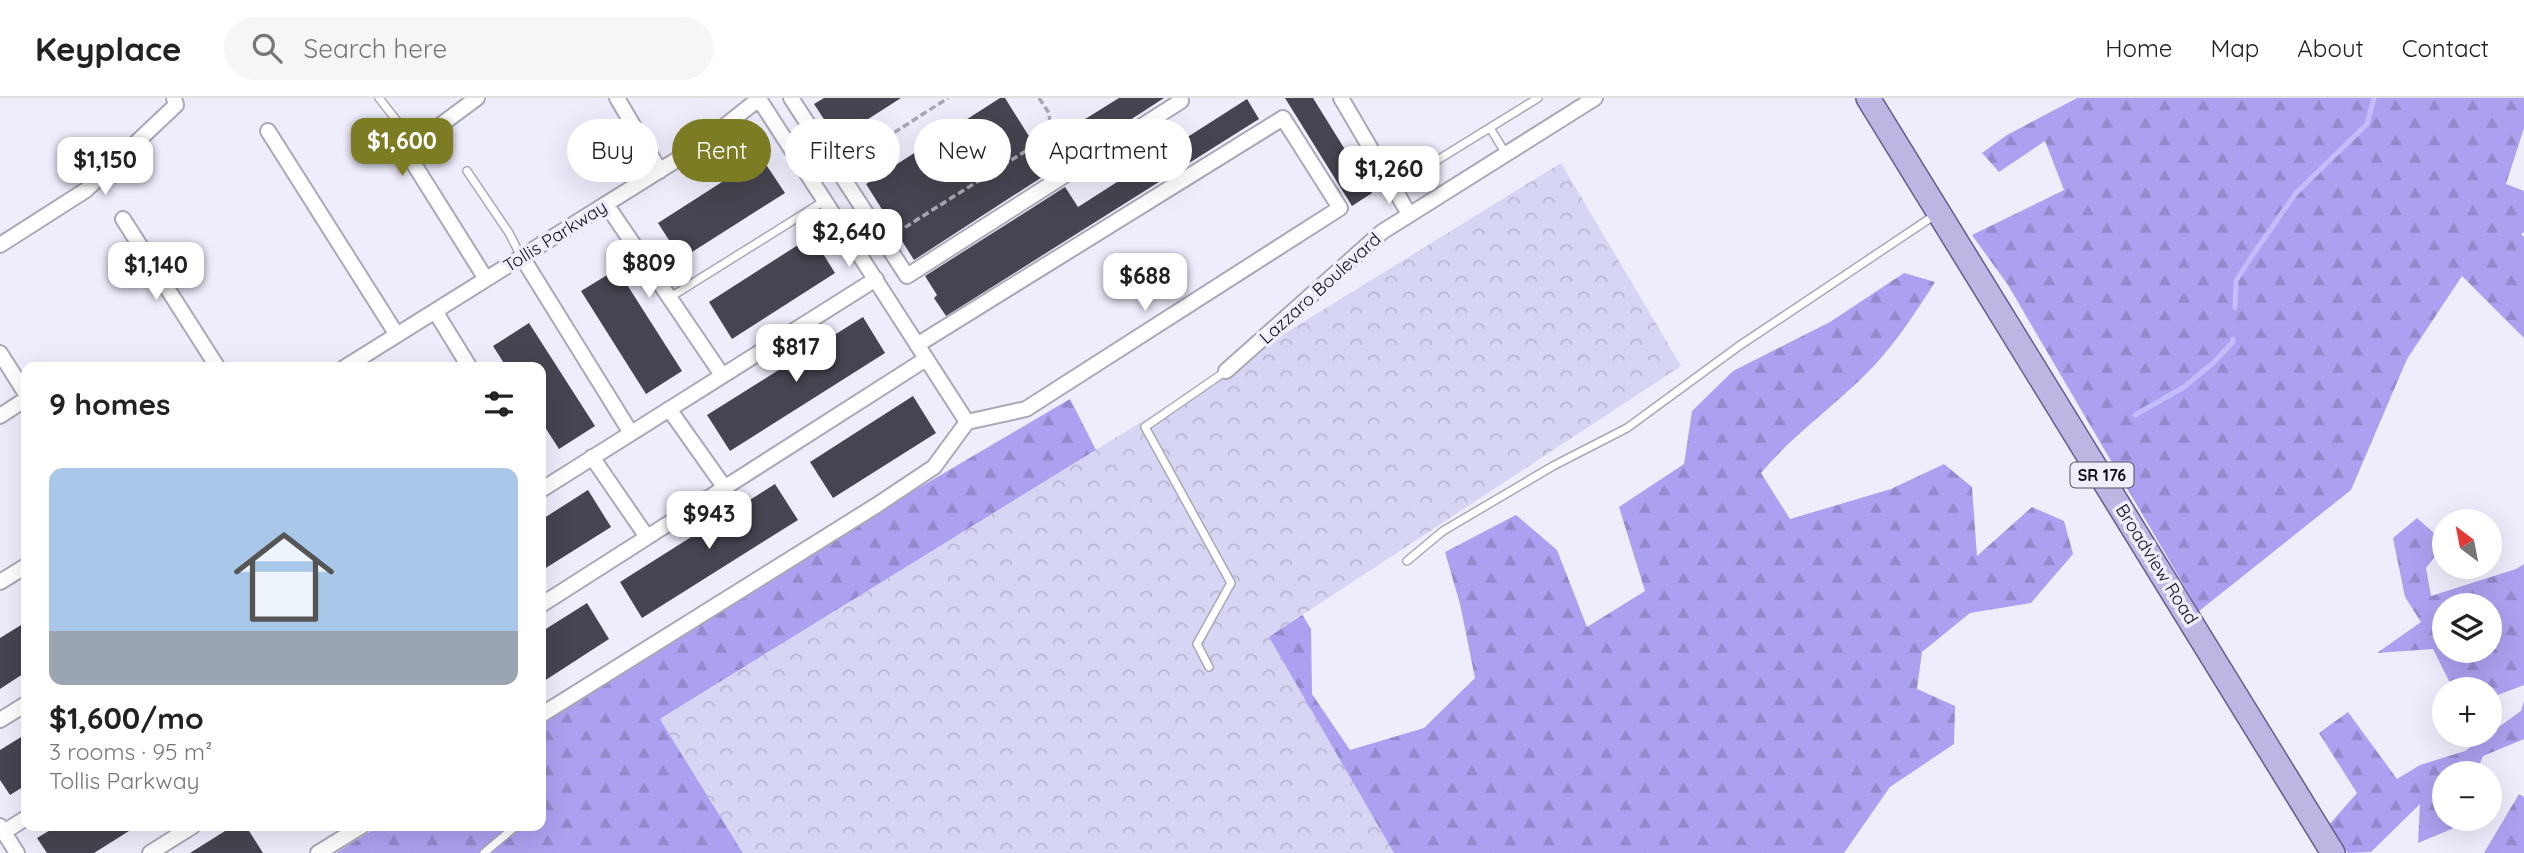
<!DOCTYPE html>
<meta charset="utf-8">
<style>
body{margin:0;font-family:Quicksand,sans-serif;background:#f6f6f6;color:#222;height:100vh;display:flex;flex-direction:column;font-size:26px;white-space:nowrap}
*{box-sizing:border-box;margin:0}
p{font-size:23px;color:#767676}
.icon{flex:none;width:38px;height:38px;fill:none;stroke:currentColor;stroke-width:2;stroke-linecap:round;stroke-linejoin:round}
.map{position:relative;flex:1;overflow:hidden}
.sheet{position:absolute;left:21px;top:264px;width:525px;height:469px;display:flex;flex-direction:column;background:#fff;border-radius:14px;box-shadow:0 7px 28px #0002}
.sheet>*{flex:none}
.banner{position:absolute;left:567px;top:21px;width:665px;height:63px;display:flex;gap:14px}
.needle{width:46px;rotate:328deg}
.fabs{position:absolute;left:2432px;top:411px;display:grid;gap:14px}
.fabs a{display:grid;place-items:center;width:70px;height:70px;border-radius:50%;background:#fff;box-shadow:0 7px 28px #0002;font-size:35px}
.price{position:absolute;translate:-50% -60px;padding:0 16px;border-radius:14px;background:#fff;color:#222;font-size:23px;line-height:46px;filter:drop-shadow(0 2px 4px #0008)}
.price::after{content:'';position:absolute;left:50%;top:42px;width:21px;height:16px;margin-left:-10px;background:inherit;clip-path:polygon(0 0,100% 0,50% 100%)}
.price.active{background:#7c7c25;color:#fff}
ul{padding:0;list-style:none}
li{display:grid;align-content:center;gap:14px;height:371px;padding:0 28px}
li+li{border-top:2px solid #e0e0e0}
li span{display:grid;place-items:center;height:217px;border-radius:14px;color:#555}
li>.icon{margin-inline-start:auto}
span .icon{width:126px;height:126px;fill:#fffc;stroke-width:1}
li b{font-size:30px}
h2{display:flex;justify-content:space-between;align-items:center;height:84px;padding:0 28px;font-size:30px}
.tag{padding:0 24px;border-radius:32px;background:#fff;box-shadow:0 7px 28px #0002;font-size:24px;line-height:63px}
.tag.active{background:#7c7c25;color:#fff}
header{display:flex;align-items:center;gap:42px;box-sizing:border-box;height:98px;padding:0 35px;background:#fff;border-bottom:2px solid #e0e0e0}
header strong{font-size:33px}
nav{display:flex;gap:38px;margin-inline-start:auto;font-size:24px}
.search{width:490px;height:63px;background:#f6f6f6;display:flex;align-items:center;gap:18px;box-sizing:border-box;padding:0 24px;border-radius:38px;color:#767676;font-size:26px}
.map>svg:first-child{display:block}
</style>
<header>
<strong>Keyplace</strong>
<div class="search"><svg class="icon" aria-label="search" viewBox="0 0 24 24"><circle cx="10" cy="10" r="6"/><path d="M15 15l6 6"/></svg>Search here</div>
<nav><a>Home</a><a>Map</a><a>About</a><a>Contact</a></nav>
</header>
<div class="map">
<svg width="2524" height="755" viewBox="0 0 2524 755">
<defs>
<pattern id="forest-firs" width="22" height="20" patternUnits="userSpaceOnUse" patternTransform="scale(1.75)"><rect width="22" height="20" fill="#aca1f0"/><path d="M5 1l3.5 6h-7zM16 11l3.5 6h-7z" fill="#9389cd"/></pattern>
<pattern id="park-crowns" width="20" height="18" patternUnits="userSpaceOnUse" patternTransform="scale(1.75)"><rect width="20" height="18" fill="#d7d5f4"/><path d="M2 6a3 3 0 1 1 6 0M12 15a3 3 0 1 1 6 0" fill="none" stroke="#b8b6d0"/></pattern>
</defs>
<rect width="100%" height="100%" fill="#eeedfc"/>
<path fill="url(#forest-firs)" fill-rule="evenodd" d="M2077,0H2524V30L2506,86L2524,93V134L2521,136L2524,139V240L2462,178L2407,261L2351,392L2199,513L2008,187L1972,137L2064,92L2045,43L1999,74L1982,55L2007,37Z
M1904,175L1935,184C1914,217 1892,251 1863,279C1830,311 1791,339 1761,375L1790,421L1891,391L1944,366L1972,389L1977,458L2032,409L2064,423L2073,456L2031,505L1970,515L1922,554L1917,591L1955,608L1954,646L1890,689L1844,755H1347L1238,528L1289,495L1311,531L1312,596L1350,652L1424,630L1475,580L1460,506L1445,454L1516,417L1557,452L1587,529L1645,493L1619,409L1684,366L1692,313L1733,273L1830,224Z
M1070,301L1096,352L660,621L743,755H336L379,728H541V626L861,424Z
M2417,420L2445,445L2426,470L2431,498L2516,471L2524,466V587L2490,600V592L2453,591L2433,551L2377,555L2421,524L2405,499L2393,440ZM2445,508H2490V553H2445Z
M2524,603V641L2483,658L2476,675L2445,676V721H2457L2454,730L2418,745L2420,706L2371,754L2348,755L2328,728L2357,695L2319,635L2348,614L2397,681L2420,667L2465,653L2521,613Z
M2519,696L2524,699V755H2484Z"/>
<path fill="url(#park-crowns)" d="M1561,65L1681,268L1269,539L1394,755H743L660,621Z"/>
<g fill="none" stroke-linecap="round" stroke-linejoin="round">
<path stroke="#c4bdfd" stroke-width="5" d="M2235,210L2236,183L2252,158L2296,95L2367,26L2374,0
M2135,317L2184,289L2213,265L2233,244V241"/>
</g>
<path fill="#454450" d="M824,0H901L837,41L814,6Z
M1000,0H1005L1037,51L1119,0H1164L914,162L866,86Z
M1285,0H1313L1372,95L1352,108Z
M1247,1L1259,21L946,218L934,200L937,197L925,178L1065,89L1078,109Z
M761,59L785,95L681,161L658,125Z
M812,138L835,175L732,241L709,204Z
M617,171L682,273L646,296L581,193Z
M863,219L885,255L730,353L707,317Z
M529,225L595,328L559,351L541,323V270H507L493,248Z
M913,298L936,335L833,400L810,364Z
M775,386L798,422L642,520L620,484Z
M588,392L611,429L541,473V422Z
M587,505L609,541L541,585V534Z
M26,524V574L0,591V540Z
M26,636V687L10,697L0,682V652Z
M57,728H137L94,755H47L37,740Z
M233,728H246L263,755H190Z"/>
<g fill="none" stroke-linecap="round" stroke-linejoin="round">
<g stroke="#a9a8b6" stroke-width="10">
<path id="lane" d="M379,0L415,46
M1490,30L1506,56
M467,73L509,135L521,158
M1394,89L1538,0
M669,200L824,103
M1407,463L1443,433L1553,368L1627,330L1739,248L1935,117
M1209,569L1197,546L1231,485L1145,329L1226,273
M484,755L516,728"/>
</g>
<g stroke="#a9a8b6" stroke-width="18">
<path id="street" d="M477,0L415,46L412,63L486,181
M617,0L660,73
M791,0L907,178L1181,3
M1341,0L1409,116
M759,1L967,324
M268,33L397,237
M606,106L722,277
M123,121L218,270
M0,147L86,92L176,7L174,0
M522,159L631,335
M435,213L470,270
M0,255L26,296
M344,270L702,46L760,0
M1226,273L1382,134L1595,0
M669,311L725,390
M0,318L26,301
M592,359L647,439
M541,392L876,181
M0,484L26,468
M541,507L926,261
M541,617L877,407L934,369L967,324L1026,311L1340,110L1283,20L917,247
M0,622L26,606
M0,728L17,755
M4,734L26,720
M150,755L193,728
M318,755L362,728"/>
</g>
<g stroke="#645c8f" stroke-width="26">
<path id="primary" d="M1868,0L2333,755"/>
</g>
<path stroke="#a8a7b2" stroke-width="3.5" stroke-dasharray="7 3.5" stroke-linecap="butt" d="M1039,0L1049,15L1051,37L1065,61
M850,63L948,0
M896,135L1051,37"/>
<use href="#lane" stroke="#fff" stroke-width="7"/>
<use href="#street" stroke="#fff" stroke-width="14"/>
<use href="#primary" stroke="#bdb6e3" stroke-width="23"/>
</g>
<g text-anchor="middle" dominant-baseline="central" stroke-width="7" stroke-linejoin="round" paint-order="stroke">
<rect fill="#eeedfc" stroke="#53525a" stroke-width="2" x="2070.5" y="364.5" width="63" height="25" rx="5"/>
<g font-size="16" font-weight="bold" fill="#100f14">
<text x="2102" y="377">SR 176</text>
</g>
<g font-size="18" fill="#100f14" stroke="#eeedfc">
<text transform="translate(555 138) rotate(-32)">Tollis Parkway</text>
<text transform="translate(1320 190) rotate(-42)">Lazzaro Boulevard</text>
<text transform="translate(2157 466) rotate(58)">Broadview Road</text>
</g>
</g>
</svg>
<div class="fabs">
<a><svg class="needle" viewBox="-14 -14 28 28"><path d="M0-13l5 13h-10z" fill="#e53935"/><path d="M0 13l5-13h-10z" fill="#767676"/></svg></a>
<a><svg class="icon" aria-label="layers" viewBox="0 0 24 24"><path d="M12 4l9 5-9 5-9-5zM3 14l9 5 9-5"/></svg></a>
<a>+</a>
<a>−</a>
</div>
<b class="price active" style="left:402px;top:80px">$1,600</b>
<b class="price" style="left:105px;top:99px">$1,150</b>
<b class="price" style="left:1389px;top:108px">$1,260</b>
<b class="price" style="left:849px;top:171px">$2,640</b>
<b class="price" style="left:649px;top:202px">$809</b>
<b class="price" style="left:156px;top:204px">$1,140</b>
<b class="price" style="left:1145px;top:215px">$688</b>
<b class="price" style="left:796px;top:286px">$817</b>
<b class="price" style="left:709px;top:453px">$943</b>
<div class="banner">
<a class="tag">Buy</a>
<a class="tag active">Rent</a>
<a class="tag">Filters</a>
<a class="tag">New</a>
<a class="tag">Apartment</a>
</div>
<section class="sheet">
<h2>9 homes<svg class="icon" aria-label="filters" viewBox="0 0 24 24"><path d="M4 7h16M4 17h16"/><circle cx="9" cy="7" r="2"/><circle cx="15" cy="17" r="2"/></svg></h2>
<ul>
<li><span style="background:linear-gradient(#a9c7e8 75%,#9aa5b1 0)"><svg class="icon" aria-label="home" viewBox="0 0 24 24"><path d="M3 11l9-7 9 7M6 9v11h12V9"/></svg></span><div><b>$1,600/mo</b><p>3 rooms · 95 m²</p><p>Tollis Parkway</p></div></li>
</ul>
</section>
</div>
